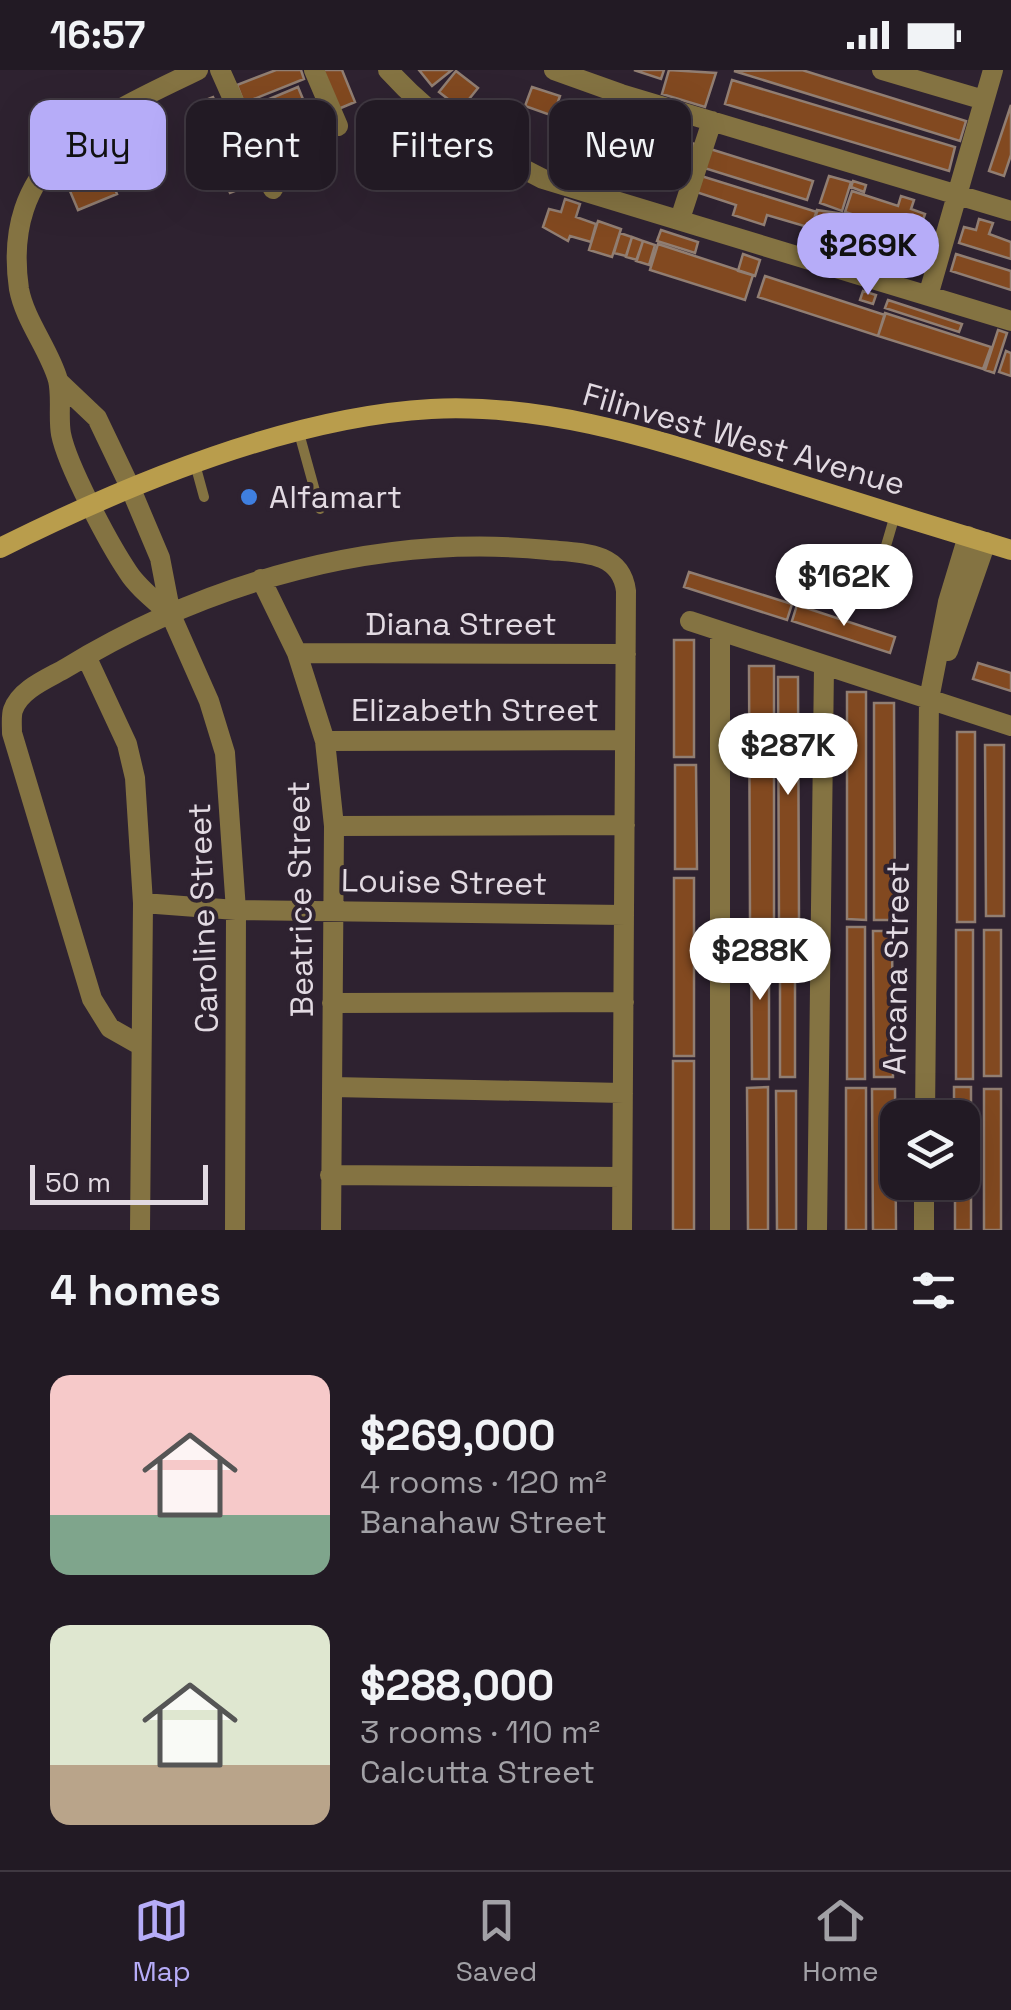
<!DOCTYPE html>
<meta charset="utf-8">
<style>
body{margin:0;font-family:"Space Grotesk",sans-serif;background:#2e2731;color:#f1f3f6;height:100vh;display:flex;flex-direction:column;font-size:38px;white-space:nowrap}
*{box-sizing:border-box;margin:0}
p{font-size:32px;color:#a2a1a6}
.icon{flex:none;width:55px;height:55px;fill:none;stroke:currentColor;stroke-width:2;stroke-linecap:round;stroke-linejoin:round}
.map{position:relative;height:1160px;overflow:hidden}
.side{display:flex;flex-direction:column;background:#221a24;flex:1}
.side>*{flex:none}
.top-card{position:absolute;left:30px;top:30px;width:952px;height:90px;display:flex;gap:20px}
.fabs{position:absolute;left:880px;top:1030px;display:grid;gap:20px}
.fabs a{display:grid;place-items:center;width:100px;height:100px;border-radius:20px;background:#221a24;box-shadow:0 10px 40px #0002,0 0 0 2px #3f3841;font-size:50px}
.scale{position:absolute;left:30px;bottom:25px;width:178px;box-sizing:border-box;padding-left:10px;border:5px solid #e2dae2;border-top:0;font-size:28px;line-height:35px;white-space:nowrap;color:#e2dae2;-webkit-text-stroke:8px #2e2230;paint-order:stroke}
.price{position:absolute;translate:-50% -85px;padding:0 22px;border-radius:35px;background:#fff;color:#222;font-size:32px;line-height:65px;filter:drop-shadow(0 2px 5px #0008)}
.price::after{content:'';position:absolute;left:50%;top:60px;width:30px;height:22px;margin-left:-15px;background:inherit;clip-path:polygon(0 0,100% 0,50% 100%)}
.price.on{background:#b6acf8;color:#111}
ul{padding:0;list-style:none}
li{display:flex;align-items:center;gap:30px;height:250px;padding:0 50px}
li span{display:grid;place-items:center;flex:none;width:280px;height:200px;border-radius:20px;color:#555}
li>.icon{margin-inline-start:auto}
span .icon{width:120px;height:120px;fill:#fffc;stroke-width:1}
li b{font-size:42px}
h2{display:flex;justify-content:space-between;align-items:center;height:120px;padding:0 50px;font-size:42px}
.tag{padding:0 35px;border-radius:20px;background:#221a24;box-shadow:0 10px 40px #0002,0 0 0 2px #3f3841;font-size:35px;line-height:90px}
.tag.on{background:#b6acf8;color:#111}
.status{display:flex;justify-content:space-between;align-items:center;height:70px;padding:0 50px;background:#221a24;direction:ltr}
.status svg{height:28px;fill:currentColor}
.tab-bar{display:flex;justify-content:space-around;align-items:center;height:140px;border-top:2px solid #3f3841;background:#221a24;font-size:28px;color:#a2a1a6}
.tab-bar a{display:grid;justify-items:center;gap:5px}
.tab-bar .on{color:#b6acf8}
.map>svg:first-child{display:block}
</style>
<div class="status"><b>16:57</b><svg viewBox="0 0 49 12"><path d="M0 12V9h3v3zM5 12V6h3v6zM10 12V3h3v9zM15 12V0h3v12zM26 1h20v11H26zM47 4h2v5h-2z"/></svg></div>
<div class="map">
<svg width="1011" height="1160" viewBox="0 0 1011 1160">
<rect width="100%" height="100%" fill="#2e2230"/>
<path fill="#824920" stroke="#917e72" stroke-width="2.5" d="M276,0H301L304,9L244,33L237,15Z
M319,0H342L355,32L336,40Z
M419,0H452L432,16Z
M634,0H664L661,9Z
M669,0L716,3L705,37L662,24Z
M802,0L966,51L960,71L734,1Z
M456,1L478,18L461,39L439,22Z
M732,10L955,77L949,101L725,34Z
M298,17L325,83L283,100L255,35Z
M532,17L560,26L553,46L525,36Z
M213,27L250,115L230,123L193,35Z
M228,34L234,48L225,52L219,38Z
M1011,35V85L1004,106L989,101Z
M577,36L695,74L689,93L571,55Z
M239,55L245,72L235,75L229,59Z
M437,64L468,88L443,120L412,96Z
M569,64L686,101L681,119L564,81Z
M707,78L813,111L807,130L701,97Z
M247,79L260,111L251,115L237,82Z
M106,98L117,124L78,140L67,114Z
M698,105L817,142L811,158L767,145L764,155L733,145L736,135L693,121Z
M829,106L851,112L842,141L820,133Z
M853,111L866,115L864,122L851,117Z
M852,121L898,136L901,126L914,130L911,139L925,144L918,165L845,142Z
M565,129L580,134L576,147L596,154L591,172L570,166L568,171L543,157L549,139L561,142Z
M817,140L844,144L842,148L913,170L907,188L837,166L832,182L818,178L823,162L811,158Z
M979,149L993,153L989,164L1011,172V189L959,173L964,157L976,160Z
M598,151L621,159L612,187L589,180Z
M661,160L698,172L695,183L657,171Z
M620,163L632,167L626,186L614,183Z
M632,167L643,171L637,190L626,187Z
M643,171L655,175L649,195L636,191Z
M658,174L753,205L745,230L650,200Z
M743,184L760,190L755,206L738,201Z
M956,184L1011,201V220L951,201Z
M765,206L885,245L878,266L758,227Z
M863,221L876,225L873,234L860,230Z
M888,230L962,254L959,262L885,238Z
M885,243L991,277L983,299L878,266Z
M998,260L1007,263L994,303L985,300Z
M1006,281L1011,283V306L999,302Z
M689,502L792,534L787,550L684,517Z
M797,535L895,567L890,583L792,551Z
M674,570H694V687H674Z
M978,593L1011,603V621L973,609Z
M749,596H774V849H750Z
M778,607H798L799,849H779Z
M847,622H866V850L847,849Z
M874,633H894L895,850H874Z
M957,662H975V852H957Z
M985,675H1004V846H986Z
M675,695H696L697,799H675Z
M674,808H694V986H674Z
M847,857H865V1009H847Z
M780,858H795V1007H780Z
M751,859H769V1009H752Z
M956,860H973V1009H956Z
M984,860H1001V1006H984Z
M873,861H892L893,1007H874Z
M673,991H694V1160H673Z
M768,1017V1160H748L747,1018Z
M954,1017H971V1160H955V1112H962V1048H954Z
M846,1018H866V1160H846Z
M872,1019H895L896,1160H873Z
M984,1019H1001V1160H984Z
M776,1021H796V1160H777Z"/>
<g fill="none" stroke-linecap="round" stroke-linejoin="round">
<path stroke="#847342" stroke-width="10" d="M299,363L320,439
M195,394L204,427
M883,486L895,445"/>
<path stroke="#847342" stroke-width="20" d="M220,0L273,119
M314,0L338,56
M388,0C436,53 480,77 543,109L1011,251
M554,0L621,24L1011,141
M882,0L984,30
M680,149L712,51
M928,226L993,0
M58,311L97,348L130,417L160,488L171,545L209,631L225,683L236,840L235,1160
M261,509L297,583L325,671L334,756L331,1160
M171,545C157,532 138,518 128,502C109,474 67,395 61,364C58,347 62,327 58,310C49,279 25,251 19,219C0,88 100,47 198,0
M690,551L1011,656
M948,581L986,472
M297,583L626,584
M86,586L127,674L135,708L143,833L140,1160
M325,671L625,670
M334,756L625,755
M143,833L236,840L624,845
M332,933L624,932
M140,975L110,958L92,929L12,663C12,656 11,646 13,640C20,619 49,608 66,598C209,511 380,463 548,480C581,483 621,481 626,521L622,1160
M333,1017L623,1023
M925,1048L929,629L948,532L968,466
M330,1105L622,1107
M720,1160V562
M817,1160L824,596
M924,1160V1112"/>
<path stroke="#b99d4c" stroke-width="20" d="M0,478C126,415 288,347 431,339C544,333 651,368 757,401C842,428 926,454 1011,480"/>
</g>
<circle fill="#3f7fe0" stroke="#2e2230" stroke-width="4" cx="249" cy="427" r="10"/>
<g text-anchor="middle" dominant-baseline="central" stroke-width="8" stroke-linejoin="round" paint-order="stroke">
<g font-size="32" fill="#e2dae2" stroke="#2e2230">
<text transform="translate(744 369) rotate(16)">Filinvest West Avenue</text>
<text x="461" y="554">Diana Street</text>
<text x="475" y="640">Elizabeth Street</text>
<text transform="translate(444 812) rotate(1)">Louise Street</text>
<text transform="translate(300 829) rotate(-91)">Beatrice Street</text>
<text transform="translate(203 848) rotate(-92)">Caroline Street</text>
<text transform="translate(896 898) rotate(-89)">Arcana Street</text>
</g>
<g font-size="32" fill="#e2dae2" stroke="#2e2230" text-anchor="start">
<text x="269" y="427">Alfamart</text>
</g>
</g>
</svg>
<div class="fabs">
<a><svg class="icon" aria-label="layers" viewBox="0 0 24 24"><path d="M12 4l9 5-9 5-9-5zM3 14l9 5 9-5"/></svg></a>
</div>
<div class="scale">50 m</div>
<b class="price on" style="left:868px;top:228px">$269K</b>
<b class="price" style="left:844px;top:559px">$162K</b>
<b class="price" style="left:788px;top:728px">$287K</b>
<b class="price" style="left:760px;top:933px">$288K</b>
<div class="top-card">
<a class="tag on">Buy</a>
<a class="tag">Rent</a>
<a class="tag">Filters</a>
<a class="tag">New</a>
</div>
</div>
<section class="side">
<h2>4 homes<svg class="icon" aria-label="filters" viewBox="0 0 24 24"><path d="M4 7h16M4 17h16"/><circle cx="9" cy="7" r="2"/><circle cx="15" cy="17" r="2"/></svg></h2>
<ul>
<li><span style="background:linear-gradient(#f6c9c9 70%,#7fa58c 0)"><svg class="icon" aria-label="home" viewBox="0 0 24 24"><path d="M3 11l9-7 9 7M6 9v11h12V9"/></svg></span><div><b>$269,000</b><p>4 rooms · 120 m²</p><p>Banahaw Street</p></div></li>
<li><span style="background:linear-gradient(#dfe7d0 70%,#b9a48a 0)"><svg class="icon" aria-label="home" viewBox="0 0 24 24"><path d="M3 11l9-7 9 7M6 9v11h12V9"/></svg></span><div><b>$288,000</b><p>3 rooms · 110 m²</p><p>Calcutta Street</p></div></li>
</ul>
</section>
<nav class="tab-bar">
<a class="on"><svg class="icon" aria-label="map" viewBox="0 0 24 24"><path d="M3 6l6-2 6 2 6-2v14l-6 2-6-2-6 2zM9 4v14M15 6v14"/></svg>Map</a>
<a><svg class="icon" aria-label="saved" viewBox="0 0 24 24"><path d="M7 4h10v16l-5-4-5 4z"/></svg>Saved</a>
<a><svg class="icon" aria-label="home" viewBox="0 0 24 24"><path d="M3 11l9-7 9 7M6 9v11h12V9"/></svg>Home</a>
</nav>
